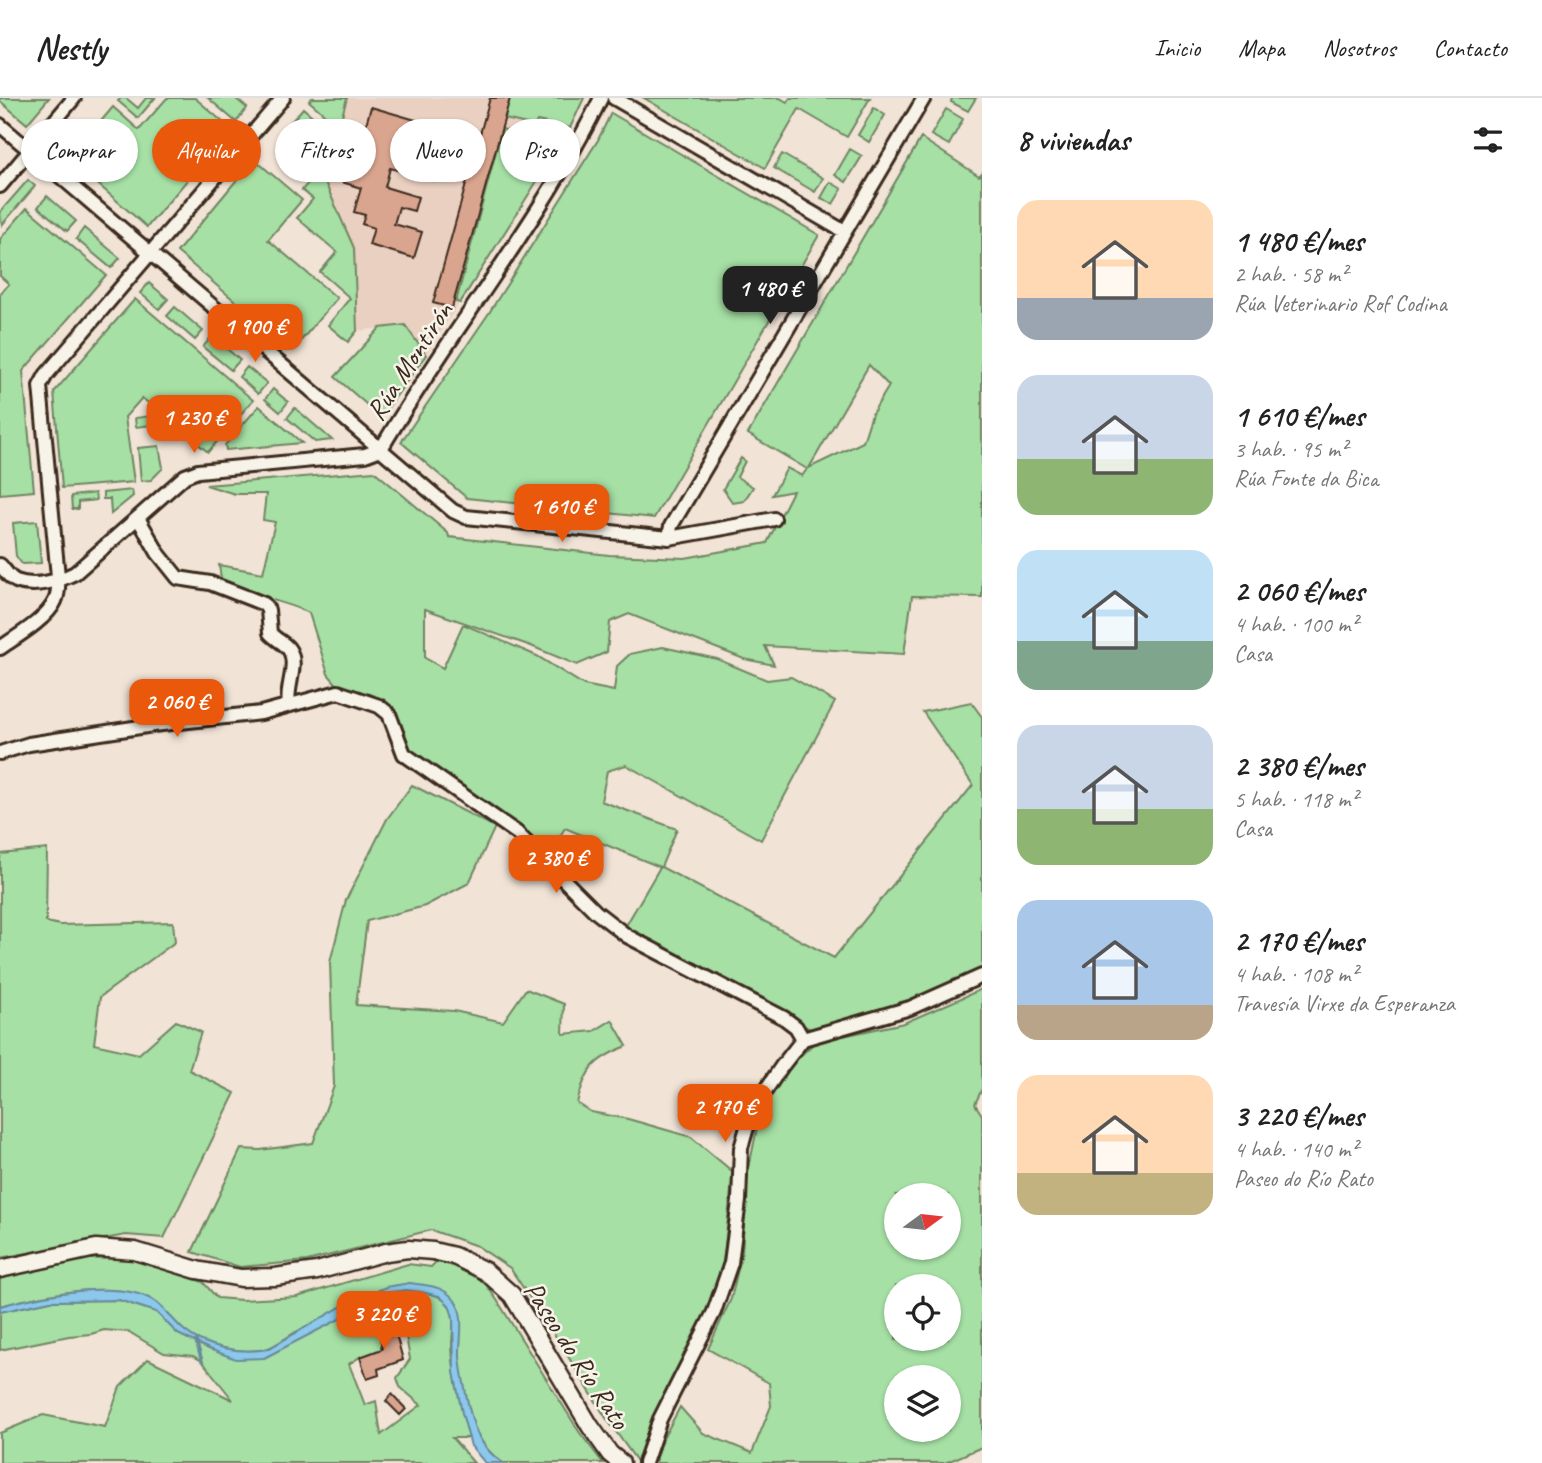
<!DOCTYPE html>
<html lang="es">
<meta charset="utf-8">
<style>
body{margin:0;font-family:Caveat,sans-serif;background:#f6f6f6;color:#222;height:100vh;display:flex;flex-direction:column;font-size:26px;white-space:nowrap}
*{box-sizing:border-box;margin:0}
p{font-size:23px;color:#767676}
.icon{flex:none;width:38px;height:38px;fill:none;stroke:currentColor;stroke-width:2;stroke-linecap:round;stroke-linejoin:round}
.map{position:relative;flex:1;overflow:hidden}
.drawer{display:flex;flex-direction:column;background:#fff;width:560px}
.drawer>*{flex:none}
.guide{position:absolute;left:21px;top:21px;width:665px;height:63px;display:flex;gap:14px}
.needle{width:46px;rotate:75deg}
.tools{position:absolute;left:884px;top:1085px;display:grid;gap:14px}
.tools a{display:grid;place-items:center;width:77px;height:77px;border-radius:50%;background:#fff;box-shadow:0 2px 5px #0004;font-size:35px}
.price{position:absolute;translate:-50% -60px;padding:0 16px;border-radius:14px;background:#ea580c;color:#fff;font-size:23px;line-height:46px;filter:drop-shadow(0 2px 4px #0008)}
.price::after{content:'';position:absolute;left:50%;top:42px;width:21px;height:16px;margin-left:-10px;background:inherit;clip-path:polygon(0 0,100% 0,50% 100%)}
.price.selected{background:#222;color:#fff}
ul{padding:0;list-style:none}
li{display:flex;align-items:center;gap:21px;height:175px;padding:0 35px}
li span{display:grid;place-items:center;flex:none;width:196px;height:140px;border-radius:21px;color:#555}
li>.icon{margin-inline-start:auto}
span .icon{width:84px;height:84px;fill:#fffc;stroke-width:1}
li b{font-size:30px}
h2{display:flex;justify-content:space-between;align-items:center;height:84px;padding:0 35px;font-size:30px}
.tag{padding:0 24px;border-radius:32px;background:#fff;box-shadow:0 2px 5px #0004;font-size:24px;line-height:63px}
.tag.selected{background:#ea580c;color:#fff}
header{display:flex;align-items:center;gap:42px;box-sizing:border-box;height:98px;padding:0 35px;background:#fff;border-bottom:2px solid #e0e0e0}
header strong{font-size:33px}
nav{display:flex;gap:38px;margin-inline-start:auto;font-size:24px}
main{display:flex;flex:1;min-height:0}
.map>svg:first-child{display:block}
</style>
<header>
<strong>Nestly</strong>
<nav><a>Inicio</a><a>Mapa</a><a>Nosotros</a><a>Contacto</a></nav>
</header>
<main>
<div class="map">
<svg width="982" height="1365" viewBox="0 0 982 1365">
<rect width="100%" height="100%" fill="#f1e3d6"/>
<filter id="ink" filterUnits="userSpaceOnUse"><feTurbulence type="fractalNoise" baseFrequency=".0143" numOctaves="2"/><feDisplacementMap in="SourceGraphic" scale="14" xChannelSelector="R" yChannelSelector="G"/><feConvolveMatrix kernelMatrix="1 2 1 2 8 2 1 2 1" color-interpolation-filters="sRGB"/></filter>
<g filter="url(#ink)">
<path fill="#ead0c1" d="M347,0H584L553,58L426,257L405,227L357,233L354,150L323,82Z"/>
<path fill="#a6e0a5" stroke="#708562" stroke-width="2" fill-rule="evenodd" d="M0,0H49L27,26L0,3Z
M121,0H126L138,10L146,0H155L138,20L118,3Z
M167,0H195L231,31L147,129L69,61L113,9L139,32Z
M208,0H235L247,10L236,24Z
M312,0H347L339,29L309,3Z
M510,0H584L570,30L537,23L535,28L505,21Z
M644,0H780L787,4L790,0H870L847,39L799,11L765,70Z
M952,0H976L968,13L951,4Z
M303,10L336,38L324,82L354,150L357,233L348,244L328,227L350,200L320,174L337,154L297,120L313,101L302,92L320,71L280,37Z
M874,10L885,17L869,44L858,37Z
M946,11L963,21L949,47L931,37Z
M611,15L819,137L654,420L467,400L401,344L489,215L598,42Z
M79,24L85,29L66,51L60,46Z
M502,31L531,41L530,46L553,58L460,205L456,204Z
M921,40L979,78L982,75V499L912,498L904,556L765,548L774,567L744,561L629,516L610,524L607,554L577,567L531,548L425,511V560L443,570L463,526L537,558L584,587L614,593L617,568L630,556L663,549L717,561L767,582L791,579L835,604L761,742L626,667L607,673L601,703L677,731L661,769L834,860L973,687L923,614L971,604L982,619V874L963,885L812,932L699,874L624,831L660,769L565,730L552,751L543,753L412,659L398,632L393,614L378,600L339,589L328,576L309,515C282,502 250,498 222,487L219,467L263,475L275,424L263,422L266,396H235L206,387L374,373L448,435L449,439L609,457L685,460L767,445L793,393L772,397L787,370L802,378L807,371L748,336ZM869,267L889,288L872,316L863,344L809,370Z
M850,51L862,58L846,84L835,77Z
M782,56L823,80L815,94L774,70Z
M254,61L302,102L268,142L337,200L293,252L177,154Z
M28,82L35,88L2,127L0,114Z
M830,84L842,91L833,106L821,100Z
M47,98L76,123L67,133L38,109Z
M27,110L106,177L23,273L34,393L0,396V196L9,186L0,178V141Z
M84,130L120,160L111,170L76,141Z
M149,185L168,201L159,211L140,195Z
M135,201L253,302L208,354L142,300L125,319L134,384L62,390L54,294Z
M175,209L203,233L195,242L167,218Z
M405,227L426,257L381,319L335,279L380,230Z
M212,238L240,262L231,272L203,249Z
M247,269L267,285L258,296L239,279Z
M273,291L288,304L280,314L265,301Z
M259,308L302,345L226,352L225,347Z
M295,310L332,342L315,344L287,320Z
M151,318L160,326L136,329L135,320Z
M159,348L163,370L151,382L141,383L138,350Z
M741,360L745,363L737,379L753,389L744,403L733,405L723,391Z
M132,392L133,398L111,416L110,401H103V395Z
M95,395L96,402L78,404V411H72L71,398Z
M37,423L41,465L22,466L16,458L13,425Z
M412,687L495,729L469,785L425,808L367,823L356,907L454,913L503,924L526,891L564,906L563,936L594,933L612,922L627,948C594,961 586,970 577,1005L591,1014L628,1021L691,1039L733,1074L723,1166L705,1217L652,1321L637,1363L606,1320L556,1239L510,1170L477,1148L431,1132L307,1163L240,1169L192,1154L241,1051L260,1052L313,1045L334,988L330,864L346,802L387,721Z
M47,751L46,824L60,827L173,824L175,844L100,899L94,946L139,956L176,923L201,934L189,972L235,995L164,1140L126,1137L0,1160V761L1,756Z
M982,891V991L975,1006L982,1017V1349L945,1365H656L659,1348L680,1309L703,1335L752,1355L771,1308L769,1285L708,1251L731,1201L742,1154L747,1079L760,1016L794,964L815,944L904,925ZM896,1097H948V1150H896ZM896,1188H948V1241H896ZM896,1279H948V1332H896Z
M131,1160L203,1184L217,1200L242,1202L297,1199L408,1166L431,1169L439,1161L482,1181L497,1202L580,1335L603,1365H503C457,1336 460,1256 458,1207L410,1185C374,1200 337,1214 302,1231C288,1237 274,1251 259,1252C237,1255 205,1248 187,1235C174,1226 166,1210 152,1202C114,1181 40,1197 0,1208V1179L82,1161Z
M406,1192C420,1194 437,1194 447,1205C457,1216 452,1233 452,1247C453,1278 461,1310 469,1340H452L474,1365H0V1335L43,1317L105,1329L120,1289L148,1261L233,1302L202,1263L193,1258L164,1255L129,1234L104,1232L91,1236L69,1238L0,1252V1214L50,1203L119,1202L156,1214L178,1236L209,1251L264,1260L375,1201L392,1194ZM389,1227H404L410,1261L397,1280L400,1289L421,1307L381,1337L376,1303L365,1307L349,1266L360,1259L382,1251L379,1231Z"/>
<path fill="#8bc8ec" stroke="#6b899a" stroke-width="2" d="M410,1185C422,1187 436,1187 446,1194C469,1209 459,1237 460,1259C461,1272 464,1284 466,1296C472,1325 477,1348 503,1365H485L471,1348L462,1315L454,1274L453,1219L449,1207L439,1198L421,1194L406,1192L392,1194L264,1260L236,1261L209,1251L178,1236L156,1214L119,1202L50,1203L0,1214V1208C38,1198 119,1180 154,1203C165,1210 174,1224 185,1233C205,1250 243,1256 268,1251L344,1207L386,1189Z"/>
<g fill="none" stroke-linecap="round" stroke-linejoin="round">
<path stroke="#6b899a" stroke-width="3.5" d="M196,1243L202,1263"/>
</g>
<path fill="#daa58f" stroke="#3b2a1e" stroke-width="2" d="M490,0H510L452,210L433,205Z
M371,9L450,32L436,83L390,70L385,89L418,99L414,113L399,109L394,126L422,134L414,160L369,147L374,130L362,126L365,117L354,114L361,90L342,84L355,38L362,40Z
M404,1226V1236H396L403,1262L378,1271L379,1277L367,1281L360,1259L382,1251L379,1232L389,1227Z
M392,1296L406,1311L400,1317L386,1303Z"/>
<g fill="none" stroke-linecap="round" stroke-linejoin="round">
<g stroke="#3b2a1e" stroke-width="18">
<path id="minor" d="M614,0L845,134
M0,27L453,413L466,419L669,440L774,421
M0,88L74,0
M138,420L158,455L178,480L210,485L264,506L268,512L270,535C275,541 284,545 288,550C300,565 285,590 289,606
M669,440L671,428L924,0
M0,467C5,472 9,480 16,483C34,490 59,483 75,475L185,378L198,373L365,357L381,351C451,232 540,124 601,0
M0,550C16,539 47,521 55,503C61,490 57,472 56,458L40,288L46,277L283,0
M0,655L29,646L153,627L261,615L338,594L379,608L389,616L404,656L517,735L596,814L627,838L784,920L796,929L803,941
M645,1365L660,1321L714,1214L731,1165L739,1103L741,1050L752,1012L782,968L803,941L910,910L982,878"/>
</g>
<g stroke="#3b2a1e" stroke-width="21">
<path id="tertiary" d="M0,1171L96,1150L135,1153L197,1172L241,1180L275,1179L317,1173L386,1154L408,1151L433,1153L454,1158L485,1173L512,1197L590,1328L610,1356L621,1365"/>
</g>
<use href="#minor" stroke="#f7f3e8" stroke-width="12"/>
<use href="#tertiary" stroke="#f7f3e8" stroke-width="16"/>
</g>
</g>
<g text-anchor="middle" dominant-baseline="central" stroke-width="5" stroke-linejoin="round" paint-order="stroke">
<g font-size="28" fill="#3b2a1e" stroke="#f7f3e8">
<text transform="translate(409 263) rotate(-57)">Rúa Montirón</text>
<text transform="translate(577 1257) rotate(57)">Paseo do Río Rato</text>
</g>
</g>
</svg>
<div class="tools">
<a><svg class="needle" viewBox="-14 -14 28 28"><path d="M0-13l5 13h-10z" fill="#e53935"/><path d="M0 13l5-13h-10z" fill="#767676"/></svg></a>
<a><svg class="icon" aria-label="locate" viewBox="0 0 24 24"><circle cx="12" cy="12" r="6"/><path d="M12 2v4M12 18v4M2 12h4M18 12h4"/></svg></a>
<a><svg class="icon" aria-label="layers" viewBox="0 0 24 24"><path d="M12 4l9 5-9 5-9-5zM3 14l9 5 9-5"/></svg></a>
</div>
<b class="price selected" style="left:770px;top:228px">1 480 €</b>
<b class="price" style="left:255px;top:266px">1 900 €</b>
<b class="price" style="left:194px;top:357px">1 230 €</b>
<b class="price" style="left:562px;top:446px">1 610 €</b>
<b class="price" style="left:177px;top:641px">2 060 €</b>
<b class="price" style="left:556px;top:797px">2 380 €</b>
<b class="price" style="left:725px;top:1046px">2 170 €</b>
<b class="price" style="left:384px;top:1253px">3 220 €</b>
<div class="guide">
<a class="tag">Comprar</a>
<a class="tag selected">Alquilar</a>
<a class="tag">Filtros</a>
<a class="tag">Nuevo</a>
<a class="tag">Piso</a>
</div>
</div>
<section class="drawer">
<h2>8 viviendas<svg class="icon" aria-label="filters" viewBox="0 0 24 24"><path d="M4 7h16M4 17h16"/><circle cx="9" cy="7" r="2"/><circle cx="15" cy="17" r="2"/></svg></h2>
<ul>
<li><span style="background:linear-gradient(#ffd9b3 70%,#9aa5b1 0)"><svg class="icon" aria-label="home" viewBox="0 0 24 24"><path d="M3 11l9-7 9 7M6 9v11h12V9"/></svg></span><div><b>1 480 €/mes</b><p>2 hab. · 58 m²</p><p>Rúa Veterinario Rof Codina</p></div></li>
<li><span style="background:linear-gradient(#c9d6e8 60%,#8fb573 0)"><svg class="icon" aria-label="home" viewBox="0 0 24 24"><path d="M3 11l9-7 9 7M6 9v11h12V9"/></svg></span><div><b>1 610 €/mes</b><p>3 hab. · 95 m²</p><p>Rúa Fonte da Bica</p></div></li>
<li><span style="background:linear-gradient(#bfe0f5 65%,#7fa58c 0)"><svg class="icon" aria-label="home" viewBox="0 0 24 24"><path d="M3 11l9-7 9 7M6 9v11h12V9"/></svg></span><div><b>2 060 €/mes</b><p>4 hab. · 100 m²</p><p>Casa</p></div></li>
<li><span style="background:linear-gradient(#c9d6e8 60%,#8fb573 0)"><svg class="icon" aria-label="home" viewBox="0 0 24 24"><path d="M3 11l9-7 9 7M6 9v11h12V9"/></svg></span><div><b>2 380 €/mes</b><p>5 hab. · 118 m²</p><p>Casa</p></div></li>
<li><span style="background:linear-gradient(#a9c7e8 75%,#b9a48a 0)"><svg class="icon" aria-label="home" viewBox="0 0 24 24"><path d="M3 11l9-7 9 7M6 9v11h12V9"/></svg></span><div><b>2 170 €/mes</b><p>4 hab. · 108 m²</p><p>Travesía Virxe da Esperanza</p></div></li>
<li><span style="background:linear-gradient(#ffd9b3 70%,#c2b280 0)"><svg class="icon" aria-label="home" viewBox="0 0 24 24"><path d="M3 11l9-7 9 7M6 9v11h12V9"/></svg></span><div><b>3 220 €/mes</b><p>4 hab. · 140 m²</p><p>Paseo do Río Rato</p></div></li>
</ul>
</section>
</main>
